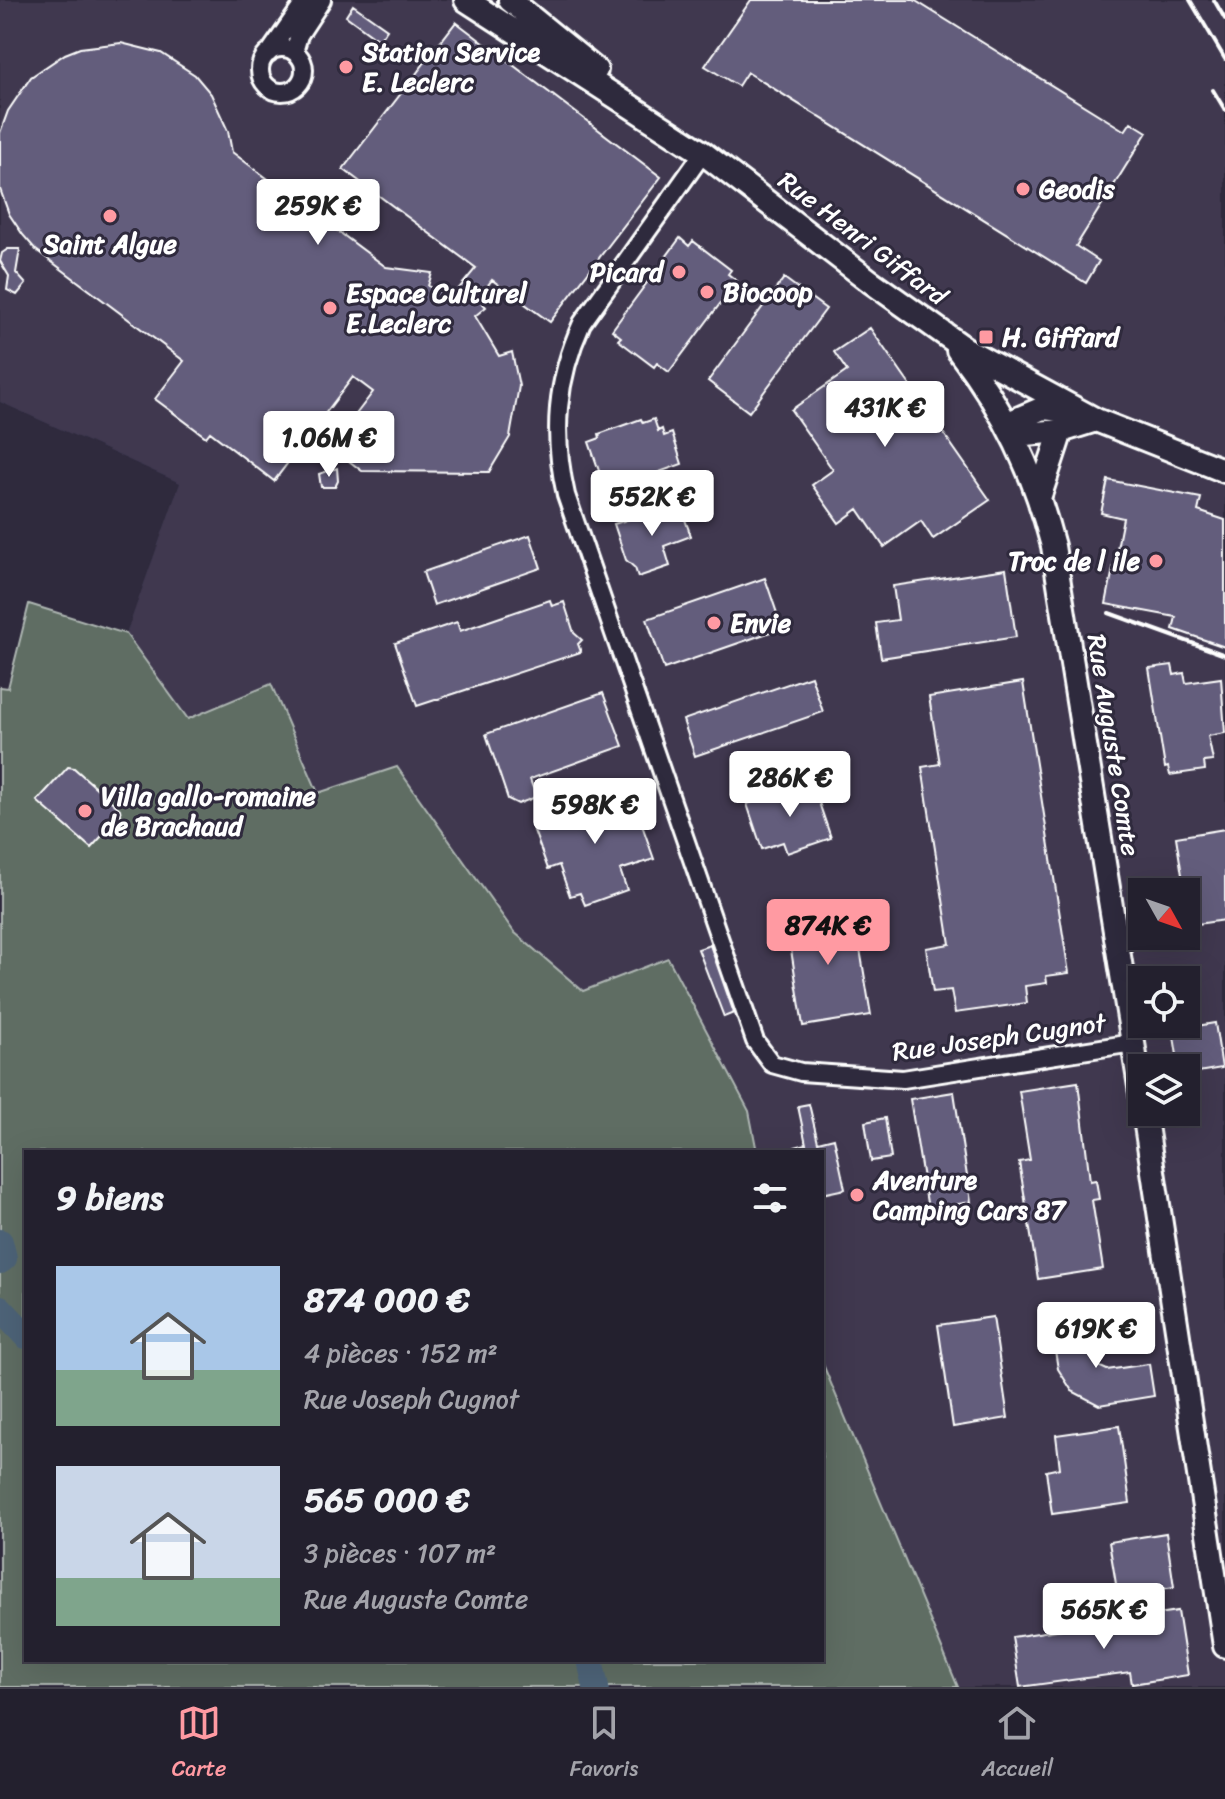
<!DOCTYPE html>
<html lang="fr">
<meta charset="utf-8">
<style>
body{margin:0;font-family:Sriracha,sans-serif;background:#2f2d3a;color:#f1f3f6;height:100vh;display:flex;flex-direction:column;font-size:30px;white-space:nowrap}
*{box-sizing:border-box;margin:0}
p{font-size:26px;color:#a3a3aa}
.icon{flex:none;width:44px;height:44px;fill:none;stroke:currentColor;stroke-width:2;stroke-linecap:round;stroke-linejoin:round}
.map{position:relative;flex:1;overflow:hidden}
.side{position:absolute;left:24px;top:1150px;width:800px;height:512px;display:flex;flex-direction:column;background:#23202e;border-radius:0px;box-shadow:0 8px 32px #0002,0 0 0 2px #403e4a}
.side>*{flex:none}
.needle{width:52px;rotate:130deg}
.fabs{position:absolute;left:1128px;top:878px;display:grid;gap:16px}
.fabs a{display:grid;place-items:center;width:72px;height:72px;border-radius:0px;background:#23202e;box-shadow:0 8px 32px #0002,0 0 0 2px #403e4a;font-size:40px}
.price{position:absolute;translate:-50% -68px;padding:0 18px;border-radius:8px;background:#fff;color:#222;font-size:26px;line-height:52px;filter:drop-shadow(0 2px 4px #0008)}
.price::after{content:'';position:absolute;left:50%;top:48px;width:24px;height:18px;margin-left:-12px;background:inherit;clip-path:polygon(0 0,100% 0,50% 100%)}
.price.selected{background:#ff9aa2;color:#111}
ul{padding:0;list-style:none}
li{display:flex;align-items:center;gap:24px;height:200px;padding:0 32px}
li span{display:grid;place-items:center;flex:none;width:224px;height:160px;border-radius:0px;color:#555}
li>.icon{margin-inline-start:auto}
span .icon{width:96px;height:96px;fill:#fffc;stroke-width:1}
li b{font-size:34px}
h2{display:flex;justify-content:space-between;align-items:center;height:96px;padding:0 32px;font-size:34px}
.tab-bar{display:flex;justify-content:space-around;align-items:center;height:112px;border-top:2px solid #403e4a;background:#23202e;font-size:22px;color:#a3a3aa}
.tab-bar a{display:grid;justify-items:center;gap:4px}
.tab-bar .selected{color:#ff9aa2}
.map>svg:first-child{display:block}
</style>
<div class="map">
<svg width="1225" height="1687" viewBox="0 0 1225 1687">
<rect width="100%" height="100%" fill="#2f2a3d"/>
<filter id="ink" filterUnits="userSpaceOnUse"><feTurbulence type="fractalNoise" baseFrequency=".0125" numOctaves="2"/><feDisplacementMap in="SourceGraphic" scale="16" xChannelSelector="R" yChannelSelector="G"/><feConvolveMatrix kernelMatrix="1 2 1 2 8 2 1 2 1" color-interpolation-filters="sRGB"/></filter>
<g filter="url(#ink)">
<path fill="#3f3950" fill-rule="evenodd" d="M0,0H1225V1687H958L822,1362V1152H757L749,1111L583,991L514,932L397,768L318,793L270,684L188,719L126,634L180,483L0,402ZM1142,892H1186V936H1142ZM1142,980H1186V1024H1142ZM1142,1068H1186V1112H1142Z"/>
<path fill="#5e6d64" stroke="#aeb6b2" stroke-width="2" d="M29,604L126,634L188,719L271,684L318,793L397,767L514,932L583,991L668,958L749,1111L757,1152H26V1660H822V1362L958,1687H0V687L8,688Z"/>
<g fill="none" stroke-linecap="round" stroke-linejoin="round">
<path stroke="#4d6478" stroke-width="26" d="M0,1242L4,1258L0,1261
M0,1308L26,1336
M590,1660L596,1687"/>
</g>
<path fill="#645d7b" stroke="#fff" stroke-width="2" d="M751,0H914L1125,131L1131,122L1147,132L1076,246L1099,261L1086,283L747,72L738,86L705,66Z
M353,5L387,29L379,40L346,16Z
M456,22L661,177L550,322L492,280L478,298L486,307L475,316L499,356L512,352L519,386L510,437L489,472L362,471L331,447L373,392L353,377L274,481L210,432L206,437L155,399L184,361L36,250L23,235L9,214L0,189V133L8,111L31,77L65,54L80,48L121,43L161,53L195,75L211,94L228,131L232,152L386,267L432,273L428,286L452,297L476,268L343,169Z
M680,238L689,246L693,241L731,270L728,274L737,281L669,372L657,363L654,367L618,340L621,337L612,330Z
M8,249H20L16,273L26,284L17,295L7,290L9,276L0,261L2,253Z
M784,278L826,309L749,412L708,381Z
M870,328L990,500L933,539L921,521L884,547L858,509L839,523L812,485L833,470L791,410L847,371L834,352Z
M641,419L643,423L654,419L658,431L662,429L664,436L672,433L682,464L606,491L589,442L600,438L599,434Z
M337,468L338,481L335,487H321L319,474Z
M1108,480L1201,498L1198,511L1225,520V647L1173,629L1176,617L1106,604L1123,518L1101,513Z
M679,503L691,536L664,546L670,566L638,577L635,568L626,560L614,524Z
M530,535L541,568L434,605L423,572Z
M1006,569L1016,637L881,658L876,623L898,620L893,586Z
M765,578L782,628L664,669L647,619Z
M550,600L552,606L564,602L574,633L582,640L578,644L581,652L417,706L395,643L457,622L460,631Z
M1172,665L1174,675L1184,673L1186,683L1221,678L1225,733L1208,736L1213,761L1204,762L1205,770L1170,775L1168,767L1165,768L1149,668Z
M811,676L823,712L695,756L683,720Z
M1023,682L1069,973L1046,976L1047,983L1025,986L1027,1003L955,1013L951,990L933,992L926,948L950,944L922,767L940,764L929,697Z
M603,693L623,746L530,779L536,797L518,804L508,799L486,734Z
M68,767L74,768L120,809L121,815L91,848L37,801Z
M812,782L831,838L787,853L783,842L762,849L747,804Z
M630,791L654,859L620,870L627,890L585,905L580,893L570,896L559,865L548,869L532,825Z
M1225,829V920L1190,925L1176,837Z
M853,907L871,1015L803,1026L786,918Z
M710,945L734,1013L724,1017L698,949Z
M1215,1023L1222,1068L1186,1074V1068H1179L1173,1030Z
M1078,1082L1090,1181L1096,1180L1099,1199L1092,1200L1103,1269L1038,1279L1019,1162L1030,1160L1019,1091Z
M954,1092L971,1202L928,1209L910,1099Z
M809,1104L818,1142L834,1138L845,1189L822,1194V1152H796L795,1147L806,1144L798,1106Z
M885,1118L891,1158L871,1161L865,1122Z
M993,1317L1008,1418L953,1427L938,1325Z
M1084,1321L1090,1355L1096,1365L1107,1370L1149,1364L1154,1396L1099,1405L1072,1391L1058,1369L1051,1326Z
M1119,1426L1130,1503L1052,1514L1046,1471L1060,1468L1056,1435Z
M1166,1533L1174,1587L1118,1596L1109,1542Z
M1178,1611L1188,1675L1132,1684L1130,1672L1020,1687L1012,1637Z"/>
<g fill="none" stroke-linecap="round" stroke-linejoin="round">
<g stroke="#fff" stroke-width="22">
<path id="street" d="M260 70a22 22 0 1 1 44 0a22 22 0 1 1-44 0Z
M294,52L299,35L322,0
M269,53L306,0
M703,153L582,323C556,380 552,434 566,495L755,1041L772,1064L801,1072L903,1079L1133,1043"/>
</g>
<g stroke="#fff" stroke-width="28">
<path id="secondary" d="M466,0L703,153L870,281L967,350L1096,420L1225,471
M510,0L596,70
M958,350C1005,411 1034,472 1053,546L1142,1099
M1008,423L1043,408L1071,411
M1014,435L1061,431L1096,420
M1040,495L1061,431
M1144,1112L1225,1646"/>
</g>
<use href="#street" stroke="#2f2a3d" stroke-width="16"/>
<use href="#secondary" stroke="#2f2a3d" stroke-width="22"/>
<path stroke="#fff" stroke-width="4" d="M1190,0L1225,59
M1214,0L1225,19
M1213,90L1225,110
M1109,613L1225,655"/>
</g>
</g>
<g fill="#ff9aa2" stroke="#2f2a3d" stroke-width="3">
<circle cx="346" cy="67" r="8"/>
<circle cx="1023" cy="189" r="8"/>
<circle cx="110" cy="216" r="8"/>
<circle cx="679" cy="272" r="8"/>
<circle cx="707" cy="292" r="8"/>
<circle cx="330" cy="308" r="8"/>
<rect x="978" y="329" width="16" height="16" rx="4"/>
<circle cx="1156" cy="561" r="8"/>
<circle cx="714" cy="623" r="8"/>
<circle cx="85" cy="811" r="8"/>
<circle cx="857" cy="1195" r="8"/>
</g>
<g text-anchor="middle" dominant-baseline="central" stroke-width="6" stroke-linejoin="round" paint-order="stroke">
<g font-size="26" font-weight="bold" fill="#fff" stroke="#2f2a3d" text-anchor="start">
<text x="362" y="52">Station Service<tspan x="362" dy="30">E. Leclerc</tspan></text>
<text x="1039" y="189">Geodis</text>
<text x="110" y="244" text-anchor="middle">Saint Algue</text>
<text x="663" y="272" text-anchor="end">Picard</text>
<text x="723" y="292">Biocoop</text>
<text x="346" y="293">Espace Culturel<tspan x="346" dy="30">E.Leclerc</tspan></text>
<text x="1002" y="337">H. Giffard</text>
<text x="1140" y="561" text-anchor="end">Troc de l ile</text>
<text x="730" y="623">Envie</text>
<text x="101" y="796">Villa gallo-romaine<tspan x="101" dy="30">de Brachaud</tspan></text>
<text x="873" y="1180">Aventure<tspan x="873" dy="30">Camping Cars 87</tspan></text>
</g>
<g font-size="26" fill="#fff" stroke="#2f2a3d">
<text transform="translate(863 238) rotate(37)">Rue Henri Giffard</text>
<text transform="translate(1114 745) rotate(81)">Rue Auguste Comte</text>
<text transform="translate(999 1037) rotate(-8)">Rue Joseph Cugnot</text>
</g>
</g>
</svg>
<div class="fabs">
<a><svg class="needle" viewBox="-14 -14 28 28"><path d="M0-13l5 13h-10z" fill="#e53935"/><path d="M0 13l5-13h-10z" fill="#a3a3aa"/></svg></a>
<a><svg class="icon" aria-label="locate" viewBox="0 0 24 24"><circle cx="12" cy="12" r="6"/><path d="M12 2v4M12 18v4M2 12h4M18 12h4"/></svg></a>
<a><svg class="icon" aria-label="layers" viewBox="0 0 24 24"><path d="M12 4l9 5-9 5-9-5zM3 14l9 5 9-5"/></svg></a>
</div>
<b class="price" style="left:318px;top:247px">259K €</b>
<b class="price" style="left:885px;top:449px">431K €</b>
<b class="price" style="left:329px;top:479px">1.06M €</b>
<b class="price" style="left:652px;top:538px">552K €</b>
<b class="price" style="left:790px;top:819px">286K €</b>
<b class="price" style="left:595px;top:846px">598K €</b>
<b class="price selected" style="left:828px;top:967px">874K €</b>
<b class="price" style="left:1096px;top:1370px">619K €</b>
<b class="price" style="left:1104px;top:1651px">565K €</b>
<section class="side">
<h2>9 biens<svg class="icon" aria-label="filters" viewBox="0 0 24 24"><path d="M4 7h16M4 17h16"/><circle cx="9" cy="7" r="2"/><circle cx="15" cy="17" r="2"/></svg></h2>
<ul>
<li><span style="background:linear-gradient(#a9c7e8 65%,#7fa58c 0)"><svg class="icon" aria-label="home" viewBox="0 0 24 24"><path d="M3 11l9-7 9 7M6 9v11h12V9"/></svg></span><div><b>874 000 €</b><p>4 pièces · 152 m²</p><p>Rue Joseph Cugnot</p></div></li>
<li><span style="background:linear-gradient(#c9d6e8 70%,#7fa58c 0)"><svg class="icon" aria-label="home" viewBox="0 0 24 24"><path d="M3 11l9-7 9 7M6 9v11h12V9"/></svg></span><div><b>565 000 €</b><p>3 pièces · 107 m²</p><p>Rue Auguste Comte</p></div></li>
</ul>
</section>
</div>
<nav class="tab-bar">
<a class="selected"><svg class="icon" aria-label="map" viewBox="0 0 24 24"><path d="M3 6l6-2 6 2 6-2v14l-6 2-6-2-6 2zM9 4v14M15 6v14"/></svg>Carte</a>
<a><svg class="icon" aria-label="saved" viewBox="0 0 24 24"><path d="M7 4h10v16l-5-4-5 4z"/></svg>Favoris</a>
<a><svg class="icon" aria-label="home" viewBox="0 0 24 24"><path d="M3 11l9-7 9 7M6 9v11h12V9"/></svg>Accueil</a>
</nav>
